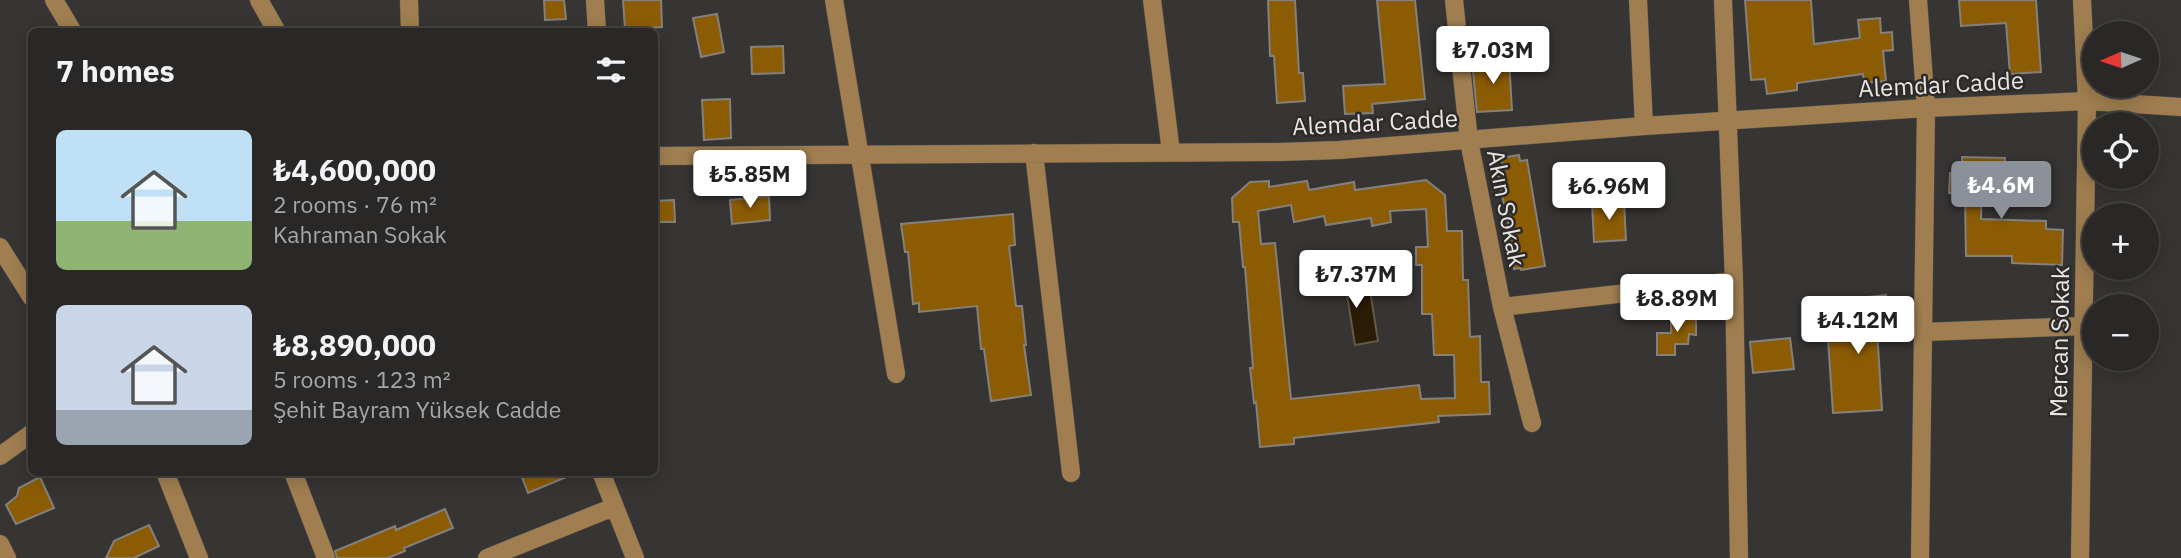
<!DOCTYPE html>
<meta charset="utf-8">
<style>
body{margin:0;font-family:"IBM Plex Sans",sans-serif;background:#353432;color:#f1f3f6;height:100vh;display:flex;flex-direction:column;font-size:26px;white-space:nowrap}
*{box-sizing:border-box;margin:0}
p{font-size:23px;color:#a5a6a7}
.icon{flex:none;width:38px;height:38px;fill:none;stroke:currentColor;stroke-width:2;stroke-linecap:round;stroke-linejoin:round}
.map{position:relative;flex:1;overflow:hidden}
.sheet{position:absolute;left:28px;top:28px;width:630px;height:448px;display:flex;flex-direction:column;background:#292826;border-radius:10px;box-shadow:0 4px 18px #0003,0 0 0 2px #454443}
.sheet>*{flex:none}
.needle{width:46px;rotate:267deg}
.buttons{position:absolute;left:2082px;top:21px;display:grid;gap:14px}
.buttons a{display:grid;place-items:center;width:77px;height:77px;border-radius:50%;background:#292826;box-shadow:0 4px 18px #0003,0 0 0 2px #454443;font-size:35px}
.price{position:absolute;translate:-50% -60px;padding:0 16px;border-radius:7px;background:#fff;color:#222;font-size:23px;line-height:46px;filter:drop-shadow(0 2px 4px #0008)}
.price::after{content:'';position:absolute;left:50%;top:42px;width:21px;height:16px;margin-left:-10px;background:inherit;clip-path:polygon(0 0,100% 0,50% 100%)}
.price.current{background:#8c9099;color:#fff}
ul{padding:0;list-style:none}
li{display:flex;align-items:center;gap:21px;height:175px;padding:0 28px}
li span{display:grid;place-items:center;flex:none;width:196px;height:140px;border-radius:10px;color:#555}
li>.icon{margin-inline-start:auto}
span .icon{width:84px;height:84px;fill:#fffc;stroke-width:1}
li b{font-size:30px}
h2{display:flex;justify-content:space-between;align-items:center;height:84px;padding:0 28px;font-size:30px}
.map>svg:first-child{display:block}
</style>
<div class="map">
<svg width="2181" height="558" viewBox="0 0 2181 558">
<rect width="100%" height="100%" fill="#373533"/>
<path fill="#2b1c05" stroke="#635948" stroke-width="2" d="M1368,278L1378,341L1355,345L1345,282Z"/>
<path fill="#8c5c05" stroke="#83807e" stroke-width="2" fill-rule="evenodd" d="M544,0H564L566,19L545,20Z
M623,0H661L662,27L625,29Z
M1268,0H1295L1299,73H1303L1305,101L1277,103L1274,56H1270Z
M1377,0H1415L1425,99L1372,104L1373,113L1345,114L1343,86L1385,84Z
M1745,0H1811L1814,44L1860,38L1858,20L1880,18L1881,33L1892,32L1893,50L1883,51L1886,81L1864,83L1863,74L1797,83V90L1767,94L1765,79L1751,80Z
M1959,0H2036L2041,72L2010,74L2006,23L1961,26Z
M717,14L724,52L701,57L693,18Z
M783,46L784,73L752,74L751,47Z
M1509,59L1512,110L1477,112L1472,62Z
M730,99L731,138L704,140L702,100Z
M1519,155L1520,161L1527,160L1545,266L1521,270L1520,268L1514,269L1506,229L1509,228L1496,167L1503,166L1501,158Z
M1962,157L2005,158L2004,180L1982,179L1981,219L2046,221V229L2063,230L2062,265L2012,263V256H1966L1965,200L1961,199L1962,194L1949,193L1950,173H1962Z
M1426,180L1445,195L1447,231H1462L1463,280H1468L1470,337L1480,336L1481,382H1489L1490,414L1438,416L1439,422L1294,438V444L1260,447L1256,402L1254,403L1250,368H1253L1245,267H1243L1239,222H1233L1232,198L1250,182L1269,181V187L1307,181L1309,190L1354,182L1355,190ZM1291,205L1294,222L1324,216L1326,225L1371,218L1372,226L1391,222L1390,211L1426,209L1428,247H1416V265H1422V314H1432L1434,355H1454L1455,398L1421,399L1419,385L1291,399L1275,243L1261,244L1258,211Z
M769,196L770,220L732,224L730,200Z
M674,200L675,222H654V201Z
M1624,201L1626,240L1594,242L1592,203Z
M1013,214L1015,245L1009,246L1016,306H1022L1026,345H1024L1031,395L991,401L984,349H981L977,306L919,312V303L913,304L908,252H905L901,224Z
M1886,295L1889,328L1877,329L1882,410L1833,413L1828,339L1843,338L1840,300Z
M1671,314H1696V335L1689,334L1688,344H1675V355H1657V333H1671Z
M1790,338L1794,369L1753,373L1750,342Z
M520,472H576V473L528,493Z
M40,477L54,508L16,524L6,505L17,496L19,488Z
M445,509L453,528L404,548L405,551L388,558H337L335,551L395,526L396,530Z
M149,525L159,546L134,558H106L114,541Z"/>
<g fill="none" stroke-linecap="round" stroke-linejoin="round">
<g stroke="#53514f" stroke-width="19">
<path id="minor" d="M54,0L73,32
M259,0L277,32
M409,0L410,32
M595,0L597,32
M834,0L896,374
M1152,0L1171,152
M1454,0L1469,141L1502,307L1532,423
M1638,0L1644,126
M1723,0L1734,281L1739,558
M1918,0L1926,108L1920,558
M1034,153L1071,473
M654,156L1280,152L1339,150L1644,126L1926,108L2087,101L2181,107
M0,247L32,298
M1502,307L1734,281
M1924,332L2084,326
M0,456L32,433
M165,472L199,558
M293,472L326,558
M601,472L635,558
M0,544L7,558
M487,558L614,507
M2080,558L2087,101L2082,0"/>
</g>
<use href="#minor" stroke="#a07e50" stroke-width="18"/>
</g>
<g text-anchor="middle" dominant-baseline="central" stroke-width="5" stroke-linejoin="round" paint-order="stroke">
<g font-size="24" fill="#e7e6e4" stroke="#2d2b29">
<text transform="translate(1941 84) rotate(-3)">Alemdar Cadde</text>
<text transform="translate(1375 122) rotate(-3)">Alemdar Cadde</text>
<text transform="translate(1507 208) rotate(79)">Akın Sokak</text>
<text transform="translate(2059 342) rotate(-89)">Mercan Sokak</text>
</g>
</g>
</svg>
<div class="buttons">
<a><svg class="needle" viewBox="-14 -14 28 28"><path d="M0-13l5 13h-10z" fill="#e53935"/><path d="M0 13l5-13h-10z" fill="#a5a6a7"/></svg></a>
<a><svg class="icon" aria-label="locate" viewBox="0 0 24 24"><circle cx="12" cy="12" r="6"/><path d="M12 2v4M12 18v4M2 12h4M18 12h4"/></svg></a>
<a>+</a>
<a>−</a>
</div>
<b class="price" style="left:1493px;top:86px">₺7.03M</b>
<b class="price" style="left:750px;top:210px">₺5.85M</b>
<b class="price current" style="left:2001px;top:221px">₺4.6M</b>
<b class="price" style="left:1609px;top:222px">₺6.96M</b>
<b class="price" style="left:1356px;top:310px">₺7.37M</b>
<b class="price" style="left:1677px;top:334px">₺8.89M</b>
<b class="price" style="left:1858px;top:356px">₺4.12M</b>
<section class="sheet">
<h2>7 homes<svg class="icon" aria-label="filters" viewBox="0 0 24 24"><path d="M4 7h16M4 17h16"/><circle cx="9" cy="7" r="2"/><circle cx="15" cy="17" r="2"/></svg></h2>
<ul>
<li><span style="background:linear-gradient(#bfe0f5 65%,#8fb573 0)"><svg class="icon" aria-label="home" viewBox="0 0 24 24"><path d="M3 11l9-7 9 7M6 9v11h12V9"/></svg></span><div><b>₺4,600,000</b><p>2 rooms · 76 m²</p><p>Kahraman Sokak</p></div></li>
<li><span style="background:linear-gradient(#c9d6e8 75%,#9aa5b1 0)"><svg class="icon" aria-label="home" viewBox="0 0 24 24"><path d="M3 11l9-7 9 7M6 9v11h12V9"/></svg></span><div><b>₺8,890,000</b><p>5 rooms · 123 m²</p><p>Şehit Bayram Yüksek Cadde</p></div></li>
</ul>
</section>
</div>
